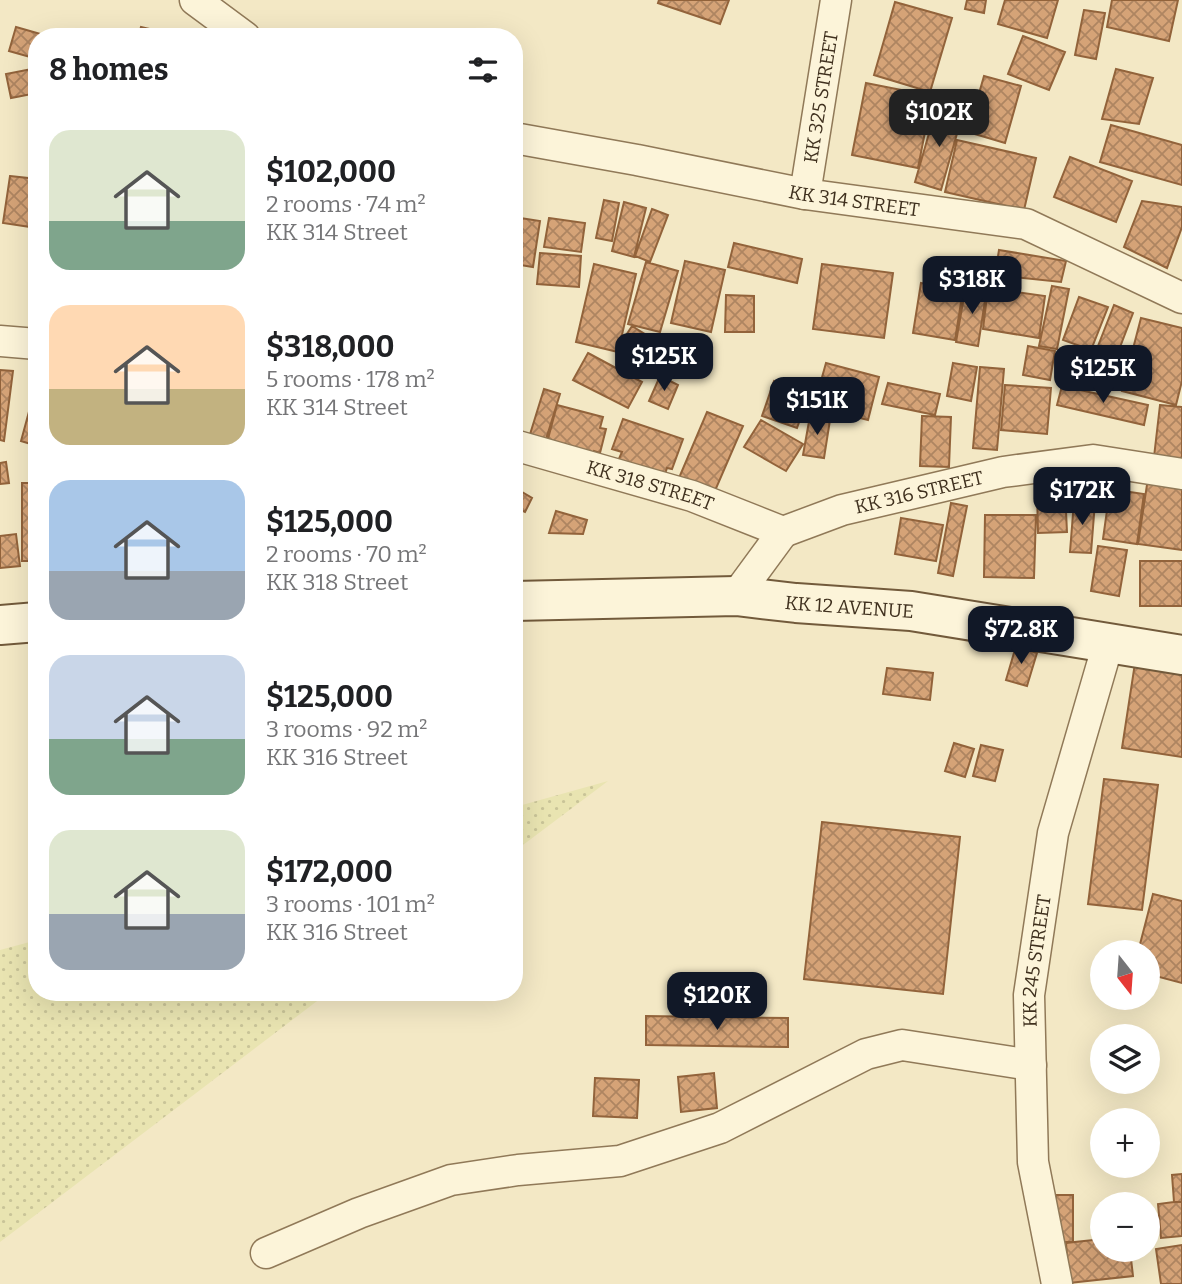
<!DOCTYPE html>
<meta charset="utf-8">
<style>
body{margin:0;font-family:Bitter,serif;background:#f6f6f6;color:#202124;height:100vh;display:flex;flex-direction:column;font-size:26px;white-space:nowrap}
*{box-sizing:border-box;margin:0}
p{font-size:23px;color:#757577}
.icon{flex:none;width:38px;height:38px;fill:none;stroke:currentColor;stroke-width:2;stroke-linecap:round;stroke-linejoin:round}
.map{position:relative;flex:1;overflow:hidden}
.drawer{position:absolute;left:28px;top:28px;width:495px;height:973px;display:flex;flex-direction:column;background:#fff;border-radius:28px;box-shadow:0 7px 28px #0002}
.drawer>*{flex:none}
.needle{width:46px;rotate:163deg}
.controls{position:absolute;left:1090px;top:940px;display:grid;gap:14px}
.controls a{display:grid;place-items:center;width:70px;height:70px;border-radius:50%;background:#fff;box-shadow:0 7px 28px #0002;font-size:35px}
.price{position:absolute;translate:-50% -60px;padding:0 16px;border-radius:14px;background:#111827;color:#fff;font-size:23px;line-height:46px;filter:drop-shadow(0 2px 4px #0008)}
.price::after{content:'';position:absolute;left:50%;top:42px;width:21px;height:16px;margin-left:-10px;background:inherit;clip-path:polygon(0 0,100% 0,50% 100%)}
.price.active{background:#222;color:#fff}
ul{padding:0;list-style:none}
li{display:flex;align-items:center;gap:21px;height:175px;padding:0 21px}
li span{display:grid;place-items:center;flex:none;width:196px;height:140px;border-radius:21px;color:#555}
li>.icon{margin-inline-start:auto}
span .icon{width:84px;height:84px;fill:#fffc;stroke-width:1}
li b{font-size:30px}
h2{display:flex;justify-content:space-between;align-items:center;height:84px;padding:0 21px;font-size:30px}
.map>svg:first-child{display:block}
</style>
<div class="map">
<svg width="1182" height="1284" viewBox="0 0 1182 1284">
<defs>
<pattern id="farmland-dots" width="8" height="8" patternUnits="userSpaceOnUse" patternTransform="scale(1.75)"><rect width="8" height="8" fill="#e9e4b1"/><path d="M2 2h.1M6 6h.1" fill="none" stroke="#c9c498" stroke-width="1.8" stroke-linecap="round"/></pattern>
<pattern id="building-cross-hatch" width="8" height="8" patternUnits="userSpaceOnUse" patternTransform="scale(1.75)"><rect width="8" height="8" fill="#d5a377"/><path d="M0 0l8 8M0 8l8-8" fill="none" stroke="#ae8561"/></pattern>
</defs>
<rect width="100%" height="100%" fill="#f3e8c5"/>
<path fill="url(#farmland-dots)" d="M608,781L515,851V807Z
M37,940V992H329L0,1242V950Z"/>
<path fill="url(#building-cross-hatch)" stroke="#92633b" stroke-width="2" d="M659,0H729L720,24L658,3Z
M967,0H986L984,13L965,9Z
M1005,0H1058L1047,38L998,24Z
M1112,0H1178L1169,41L1107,27Z
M895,2L952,18L930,92L874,75Z
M1084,10L1105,13L1096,59L1075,55Z
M16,27L44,35L37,37V59L9,51Z
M141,27L175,35L174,37H138Z
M1023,36L1065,52L1049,90L1008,74Z
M37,68V93L11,98L6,74Z
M1116,69L1153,78L1139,124L1102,119Z
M984,76L1021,86L1005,143L968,132Z
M866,83L932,96L918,168L852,155Z
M936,109L962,116L941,190L915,182Z
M1111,125L1182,145V185L1100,162Z
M957,140L1036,158L1024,210L945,192Z
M1070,157L1132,181L1116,222L1054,197Z
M10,176L37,179V228L3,223Z
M604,200L619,203L612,241L596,238Z
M1142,201L1182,207V227L1167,268L1124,247Z
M624,202L646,208L634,257L612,251Z
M652,209L668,215L650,262L635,256Z
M514,217L540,221L533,267L514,264Z
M549,218L585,223L581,252L544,247Z
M734,243L802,259L797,283L728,267Z
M999,250L1066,261L1061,282L995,275Z
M540,253L581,256L579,287L537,284Z
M685,261L725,270L711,332L671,323Z
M646,262L678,271L660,332L628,324Z
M594,264L636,274L618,352L576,342Z
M822,264L893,273L884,338L813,329Z
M921,283L963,290L955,340L913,333Z
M966,285L987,288L978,346L956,342Z
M1052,286L1069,289L1057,349L1039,346Z
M988,288L1045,296L1039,338L983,329Z
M726,295L754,296V332H725Z
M1079,297L1108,307L1091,350L1063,340Z
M1114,305L1133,313L1104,389L1084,382Z
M1141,318L1182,328V381L1176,405L1122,391Z
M632,326L653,339L644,353L623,340Z
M1028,346L1055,351L1050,380L1023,375Z
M588,353L642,382L628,408L573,380Z
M1057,353H1086L1085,375H1057Z
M627,358L655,360L654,372L626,371Z
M826,363L879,377L868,420L814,406Z
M953,363L977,367L971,401L947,396Z
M980,367L1004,369L997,450L973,448Z
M0,370L13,371L4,441L0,440Z
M660,376L678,385L668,409L649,401Z
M774,381L809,394L797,428L762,416Z
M37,382V446L21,441Z
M888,383L940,394L935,415L882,404Z
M1005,385L1051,388L1047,434L1001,430Z
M1062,386L1148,405L1144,425L1057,405Z
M544,389L560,394L543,449L527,444Z
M557,405L603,417L600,428L606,429L600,453L594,451L591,462L545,450Z
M1160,405L1182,407V460L1154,457Z
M707,412L743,426L711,500L676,485Z
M810,416L830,420L824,458L803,455Z
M922,416L951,417L949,467L920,466Z
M623,419L683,439L672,469L667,468L664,477L618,461L622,452L612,449Z
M761,420L803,444L786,471L744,447Z
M6,462L9,483L0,484V463Z
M1148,478L1182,482V550L1138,544Z
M22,483H37V561H22Z
M517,489L532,498L525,512L514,507Z
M1110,489L1144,494L1137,544L1103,539Z
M1065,490L1067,532L1038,533L1037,491Z
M1074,501L1095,502L1091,553L1070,552Z
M951,503L967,506L953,576L938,573Z
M556,511L587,520L583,534L549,533Z
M985,515H1036L1034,578L984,577Z
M901,518L943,525L936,561L895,554Z
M16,534L20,566L0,568V536Z
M1098,546L1127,550L1119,596L1091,591Z
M1140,561H1182V606H1140Z
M1016,646L1037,653L1027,686L1006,680Z
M1135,663L1182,669V757L1122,748Z
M887,668L933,673L930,700L883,694Z
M954,743L974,749L965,777L945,771Z
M981,745L1003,750L995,781L973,776Z
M1104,779L1158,785L1142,910L1088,904Z
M822,822L960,837L943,994L804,979Z
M1153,894L1182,901V983L1148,974V952H1138Z
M646,1016L788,1018V1047L646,1045Z
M714,1073L717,1108L681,1112L678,1077Z
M595,1078L639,1080L637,1118L593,1116Z
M1182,1174V1202H1174L1172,1175Z
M1056,1195H1073V1242H1056Z
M1174,1202H1182V1236L1161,1238L1158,1204Z
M1102,1239V1250H1130L1133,1276L1069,1283L1066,1243Z
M1182,1245V1284H1161L1156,1249Z"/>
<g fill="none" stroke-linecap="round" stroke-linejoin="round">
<g stroke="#907958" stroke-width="33">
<g id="street">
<path d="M195,0L245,37"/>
<path id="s1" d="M514,138L637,160L805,194L1026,224L1182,298"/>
<path id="s2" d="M805,194L836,0"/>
<path d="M0,341L37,344"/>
<path id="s3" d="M514,445L692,496L783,532"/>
<path id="s4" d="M783,532L842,510L1003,472L1093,460L1182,474"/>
<path d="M736,596L783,532"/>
<path d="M266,1253L359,1213L451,1180L518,1170L620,1161L720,1128L866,1054L902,1045L1031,1065"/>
<path id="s5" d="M1057,1284L1033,1162L1029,995L1053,833L1108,644"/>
</g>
</g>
<g stroke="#725a3b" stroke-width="42">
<g id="secondary">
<path id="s6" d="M514,601L736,596L796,603L911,611L1182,655"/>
<path d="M0,625L37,622"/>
</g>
</g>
<use href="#street" stroke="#fcf4d9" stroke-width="30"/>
<use href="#secondary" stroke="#fcf4d9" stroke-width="38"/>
</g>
<g text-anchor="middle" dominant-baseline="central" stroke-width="5" stroke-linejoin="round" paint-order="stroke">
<g font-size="19" fill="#3f301e" stroke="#f9f1d5">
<text stroke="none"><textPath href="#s2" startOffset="98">KK 325 STREET</textPath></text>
<text stroke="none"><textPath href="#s1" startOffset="346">KK 314 STREET</textPath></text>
<text stroke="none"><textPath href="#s3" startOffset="142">KK 318 STREET</textPath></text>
<text stroke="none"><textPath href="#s4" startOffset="142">KK 316 STREET</textPath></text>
<text stroke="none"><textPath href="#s6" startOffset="336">KK 12 AVENUE</textPath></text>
<text stroke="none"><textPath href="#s5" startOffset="326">KK 245 STREET</textPath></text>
</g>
</g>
</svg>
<div class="controls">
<a><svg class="needle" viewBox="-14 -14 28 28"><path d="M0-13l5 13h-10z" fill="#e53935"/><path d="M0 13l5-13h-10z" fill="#757577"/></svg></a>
<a><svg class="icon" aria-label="layers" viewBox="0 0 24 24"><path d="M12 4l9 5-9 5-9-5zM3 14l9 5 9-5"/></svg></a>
<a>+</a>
<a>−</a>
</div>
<b class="price active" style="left:939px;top:149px">$102K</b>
<b class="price" style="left:972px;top:316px">$318K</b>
<b class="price" style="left:664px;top:393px">$125K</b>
<b class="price" style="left:1103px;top:405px">$125K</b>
<b class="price" style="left:817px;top:437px">$151K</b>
<b class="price" style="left:1082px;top:527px">$172K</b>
<b class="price" style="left:1021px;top:666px">$72.8K</b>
<b class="price" style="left:717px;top:1032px">$120K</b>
<section class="drawer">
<h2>8 homes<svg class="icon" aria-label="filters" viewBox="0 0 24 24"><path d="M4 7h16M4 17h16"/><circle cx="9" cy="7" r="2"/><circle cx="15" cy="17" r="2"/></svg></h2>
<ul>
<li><span style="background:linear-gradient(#dfe7d0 65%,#7fa58c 0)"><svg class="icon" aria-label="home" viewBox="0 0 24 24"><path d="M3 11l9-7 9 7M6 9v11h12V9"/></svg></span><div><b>$102,000</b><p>2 rooms · 74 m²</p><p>KK 314 Street</p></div></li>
<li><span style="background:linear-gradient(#ffd9b3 60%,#c2b280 0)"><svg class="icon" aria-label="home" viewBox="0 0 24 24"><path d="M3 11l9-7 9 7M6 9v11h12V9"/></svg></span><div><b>$318,000</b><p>5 rooms · 178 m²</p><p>KK 314 Street</p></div></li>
<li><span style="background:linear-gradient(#a9c7e8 65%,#9aa5b1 0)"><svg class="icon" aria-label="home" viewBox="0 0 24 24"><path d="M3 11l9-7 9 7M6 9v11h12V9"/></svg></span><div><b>$125,000</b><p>2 rooms · 70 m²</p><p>KK 318 Street</p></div></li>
<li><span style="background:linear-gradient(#c9d6e8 60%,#7fa58c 0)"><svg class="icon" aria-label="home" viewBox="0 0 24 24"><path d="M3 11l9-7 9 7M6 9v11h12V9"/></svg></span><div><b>$125,000</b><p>3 rooms · 92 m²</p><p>KK 316 Street</p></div></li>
<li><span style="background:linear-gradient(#dfe7d0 60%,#9aa5b1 0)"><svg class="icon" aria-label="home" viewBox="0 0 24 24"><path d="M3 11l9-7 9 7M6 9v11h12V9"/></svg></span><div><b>$172,000</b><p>3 rooms · 101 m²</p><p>KK 316 Street</p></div></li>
</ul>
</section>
</div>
